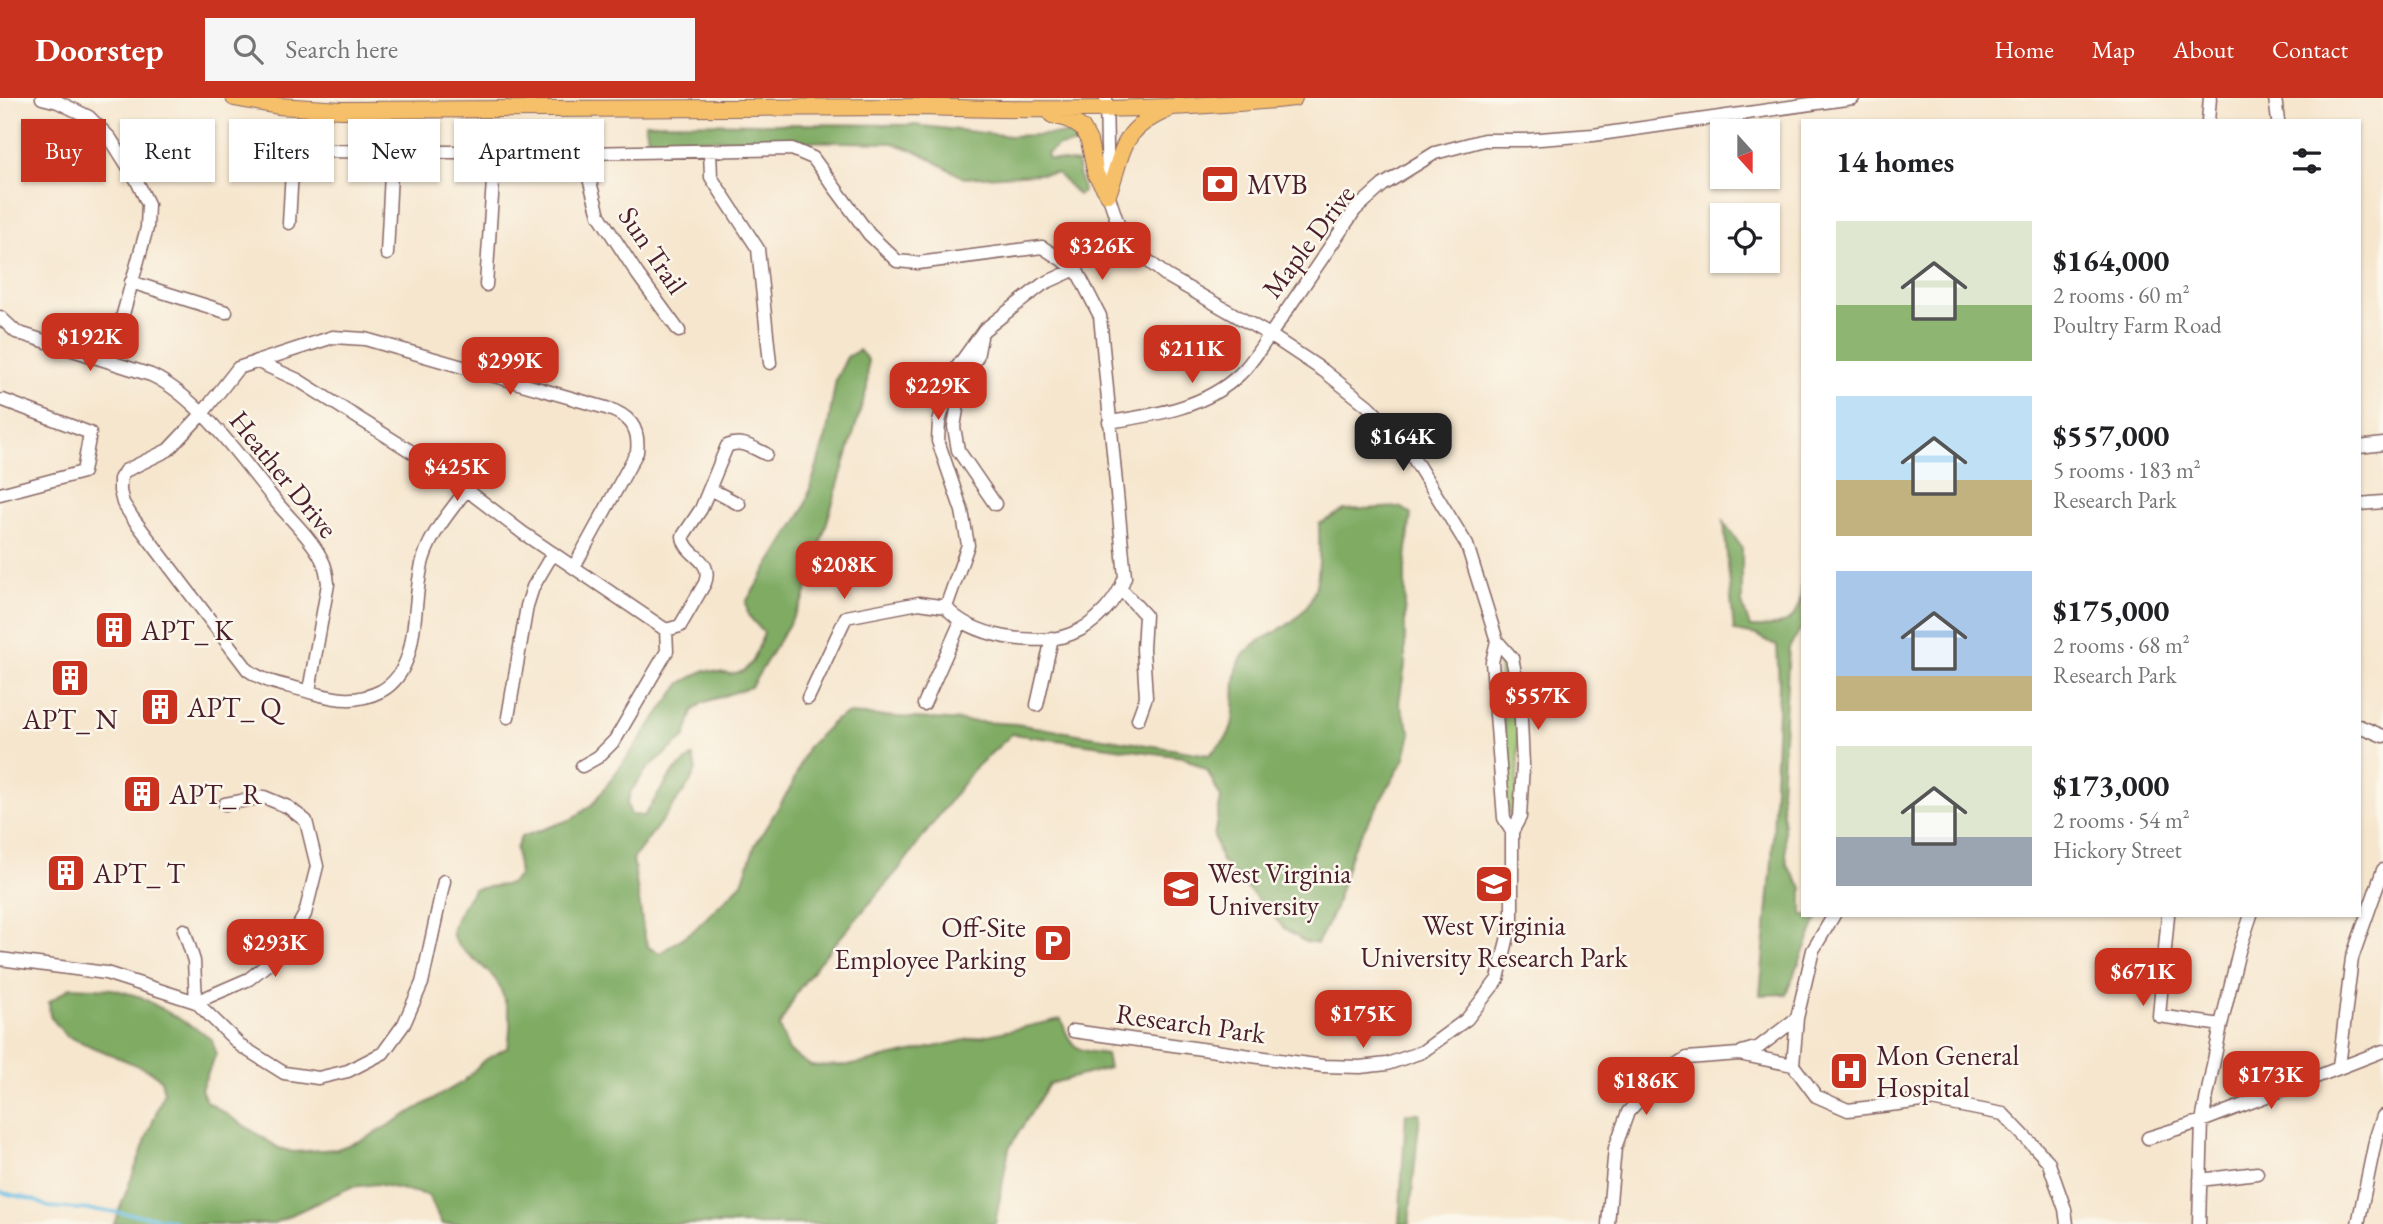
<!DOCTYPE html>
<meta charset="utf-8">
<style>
body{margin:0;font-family:"EB Garamond",serif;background:#f6f6f6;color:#202124;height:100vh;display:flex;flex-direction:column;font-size:26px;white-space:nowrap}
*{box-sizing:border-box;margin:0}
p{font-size:23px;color:#757577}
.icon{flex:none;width:38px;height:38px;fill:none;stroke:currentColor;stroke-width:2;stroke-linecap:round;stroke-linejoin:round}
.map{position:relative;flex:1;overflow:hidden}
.details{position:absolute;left:1801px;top:21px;width:560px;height:798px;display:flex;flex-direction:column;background:#fff;border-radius:0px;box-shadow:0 2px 5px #0004}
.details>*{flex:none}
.guide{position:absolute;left:21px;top:21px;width:665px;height:63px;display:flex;gap:14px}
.needle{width:46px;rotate:159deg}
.tools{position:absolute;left:1710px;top:21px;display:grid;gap:14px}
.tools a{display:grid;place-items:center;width:70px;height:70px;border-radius:0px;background:#fff;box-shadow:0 2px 5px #0004;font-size:35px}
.price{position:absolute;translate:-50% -60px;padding:0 16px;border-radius:14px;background:#c8321e;color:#fff;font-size:23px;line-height:46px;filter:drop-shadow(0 2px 4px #0008)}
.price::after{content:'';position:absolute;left:50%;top:42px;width:21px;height:16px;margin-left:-10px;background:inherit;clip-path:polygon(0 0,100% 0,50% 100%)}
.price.selected{background:#222;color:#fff}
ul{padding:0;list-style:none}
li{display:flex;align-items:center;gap:21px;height:175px;padding:0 35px}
li span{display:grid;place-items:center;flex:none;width:196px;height:140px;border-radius:0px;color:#555}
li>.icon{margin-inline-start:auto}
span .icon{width:84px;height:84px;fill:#fffc;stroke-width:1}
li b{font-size:30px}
h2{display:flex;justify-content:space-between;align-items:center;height:84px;padding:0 35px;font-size:30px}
.chip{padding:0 24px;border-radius:0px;background:#fff;box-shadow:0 2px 5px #0004;font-size:24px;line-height:63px}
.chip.selected{background:#c8321e;color:#fff}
header{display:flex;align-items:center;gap:42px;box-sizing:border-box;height:98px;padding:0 35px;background:#c8321e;color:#fff}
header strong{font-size:33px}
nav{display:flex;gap:38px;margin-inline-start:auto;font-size:24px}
.search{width:490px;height:63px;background:#f6f6f6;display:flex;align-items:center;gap:18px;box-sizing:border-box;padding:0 24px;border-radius:0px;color:#757577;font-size:26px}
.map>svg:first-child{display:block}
</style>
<header>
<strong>Doorstep</strong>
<div class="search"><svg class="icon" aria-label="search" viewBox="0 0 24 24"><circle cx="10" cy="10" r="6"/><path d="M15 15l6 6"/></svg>Search here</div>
<nav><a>Home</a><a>Map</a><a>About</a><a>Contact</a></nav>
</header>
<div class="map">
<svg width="2383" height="1126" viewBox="0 0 2383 1126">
<rect width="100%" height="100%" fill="#fbf7ec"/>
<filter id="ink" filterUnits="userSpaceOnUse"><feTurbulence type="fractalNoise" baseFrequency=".0143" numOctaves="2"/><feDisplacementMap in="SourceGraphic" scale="14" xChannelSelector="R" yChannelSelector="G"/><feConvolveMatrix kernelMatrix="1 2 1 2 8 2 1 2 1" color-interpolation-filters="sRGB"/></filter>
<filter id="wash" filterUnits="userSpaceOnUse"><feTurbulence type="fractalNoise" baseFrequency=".00686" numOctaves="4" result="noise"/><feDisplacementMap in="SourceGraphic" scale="28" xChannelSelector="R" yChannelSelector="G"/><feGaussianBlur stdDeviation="1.57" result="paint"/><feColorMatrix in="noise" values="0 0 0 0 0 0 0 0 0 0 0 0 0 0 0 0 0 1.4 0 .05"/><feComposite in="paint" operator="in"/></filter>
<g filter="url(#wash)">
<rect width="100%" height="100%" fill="#f6e6ce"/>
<path fill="#9fc671" stroke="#74724e" stroke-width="2" d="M1502,559C1523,606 1519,669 1514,720L1511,719L1507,707L1506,645L1498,560Z"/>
<path fill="#7fab63" stroke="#646547" stroke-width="2" d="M645,25L914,27L1010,38L1067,36L1081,46L1058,48L1047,56L1049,61L1077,65L1083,94L1078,97L1057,75L964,80L918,54L893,45L648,40Z
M859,252L868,262L867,290L804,501L751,589L702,605L693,613L685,639L647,671L631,693L627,706L631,717L644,718L673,674L693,658L696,672L690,685L633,761L644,837L648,849L660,855L694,832L742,785L755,747L791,689L807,650L835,622L847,616L1016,626L1209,657C1215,651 1224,644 1228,637C1240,616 1229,588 1240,563C1246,550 1260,542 1272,536C1324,510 1319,478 1319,426L1344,412L1400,409L1411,416L1405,470V567L1399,605L1411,635L1405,660L1353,750L1334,813L1317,846L1305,844L1284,830L1221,762L1214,738L1221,700L1207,672L1183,659L1012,636L973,672L899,771L820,863L797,894L779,929L789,953L811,968L852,967L1061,921C1072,951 1074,952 1106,956L1109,970L1049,986L1009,1050L995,1126H442L428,1097L377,1086L351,1089L272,1126H114L164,994L161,982L151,973L66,938L50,918L49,904L71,889L113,891L141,899L202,934L212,942L216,956L201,991L206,1003L279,1050L293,1054L337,1051L365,1041L464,983L483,963L508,949C509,941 511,930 510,922C508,911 501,889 495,881C460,841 431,851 474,791L510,786L519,778L516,751L521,739L572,721L594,705L681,585L705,572L731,576L744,573L753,563L764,535L748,517L746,504L804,411L827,334L836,281L847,259Z
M1724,424L1742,450V505L1750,529C1792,530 1801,521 1802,479V529L1789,550L1781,693L1787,767L1802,790V817H1817L1818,819L1786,896L1760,897L1772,763L1779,587L1777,548L1757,537L1734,533Z
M1406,1015H1420L1409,1126H1399Z"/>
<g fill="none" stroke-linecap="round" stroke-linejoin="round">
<path stroke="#67bde4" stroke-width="3.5" d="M0,1094L34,1102L48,1109L108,1113L173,1122L179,1126"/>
</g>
</g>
<g filter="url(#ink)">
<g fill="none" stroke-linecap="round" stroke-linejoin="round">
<g stroke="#866564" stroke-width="15">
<path id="minor" d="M42,0L58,4L89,19L110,40L136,81L148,106L147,130L110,263
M1106,0L1108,96L1118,126L1132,150L1167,178L1270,237L1355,112L1383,87L1435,55L1484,42H1526L1593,37L1853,0
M2275,0L2278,23
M2208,23L2210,0
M710,53L711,79L758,151L770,265
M582,55L599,117L638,177L679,233
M289,125L292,72L317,53L582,55L792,51L813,60L869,136L897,163L918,165L1042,149L1076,171L1100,218L1125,479C1117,503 1095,527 1071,536C1036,550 968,538 946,509L968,447L962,413L938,343L939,324L953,275L984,232L1043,186L1076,171
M387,156L392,54
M131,184L226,214
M486,187L495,53
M0,219L16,234L151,277C199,299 244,365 278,406C292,423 311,440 321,460C326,468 327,476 328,486L309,593
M981,239L977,259L960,294L954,329L958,352L995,406
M256,263L298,282L442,373L523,435L666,532
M2359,349L2383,346
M467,391C451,412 432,434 424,459C410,500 424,570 381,593C357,605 338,602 313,595C290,587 268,587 248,572L132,419L123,405L120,393V381L125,373L168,352L202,316L238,270L333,239L365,241L606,310C629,317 640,329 637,354L574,469
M710,391L739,406
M0,396L83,374L90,335L3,302
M2359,406L2383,404
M1121,491L1145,517L1143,551L1146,599L1138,621
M1497,543L1492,564L1504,720L1512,734
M808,600L846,519L919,505L946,509
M924,606L961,523
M1037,607L1052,540
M508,619L527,508L533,489L553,455
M2359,628L2383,638
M582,668L598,659L615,642L667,553L666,532L680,528L705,485C714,460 685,459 683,438L701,411L727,348C741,341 753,350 766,356
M2168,817L2159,918L2221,927
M184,832L194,863L196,904L241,948L284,975L318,980L348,973L383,955L404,926L422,885L444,783
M0,861L106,875L196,904L249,881L285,852L305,816L317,768L306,723L288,709L264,699L225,706
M1073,933L1323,968L1360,969L1387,966L1422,954L1467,921L1498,881L1512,821V734L1520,719L1523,667L1520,599L1512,560L1497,543L1467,447L1406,348L1368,308L1324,273L1270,237C1260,250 1252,265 1240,276C1205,310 1155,317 1109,324
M1742,954L1759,949L1797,920
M1793,967L1797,920L1813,852L1834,817
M2339,969L2352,860L2383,772
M2148,1040L2202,1023L2383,953
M2200,1082L2257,1075
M1608,1126L1615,1050L1628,1014L1662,977L1687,960L1739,956L1793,967L1816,998L1848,1012L1931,1002L2003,1016L2048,1063L2065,1111L2067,1126
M2199,1126L2202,1023L2221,927L2239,853L2251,817
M2358,1126L2376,1039L2383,1018"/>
</g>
<g stroke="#866564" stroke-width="18">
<path id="major" d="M234,0L278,8L342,12L920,9C1045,13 1170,13 1294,0
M1052,17L1068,21L1082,30L1089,43L1096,77L1108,96
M1108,96C1125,52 1118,33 1167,12"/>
</g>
<use href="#minor" stroke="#fff" stroke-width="12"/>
<use href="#major" stroke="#f6c06b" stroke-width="16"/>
</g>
</g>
<defs>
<g id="bank-square" transform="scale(2.0125)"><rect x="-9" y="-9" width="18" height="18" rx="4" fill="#c8321e" stroke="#fbf7ec"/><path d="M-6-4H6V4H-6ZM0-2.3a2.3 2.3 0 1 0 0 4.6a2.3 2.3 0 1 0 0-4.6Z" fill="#fff"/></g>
<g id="building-square" transform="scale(2.0125)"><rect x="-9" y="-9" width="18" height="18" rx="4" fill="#c8321e" stroke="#fbf7ec"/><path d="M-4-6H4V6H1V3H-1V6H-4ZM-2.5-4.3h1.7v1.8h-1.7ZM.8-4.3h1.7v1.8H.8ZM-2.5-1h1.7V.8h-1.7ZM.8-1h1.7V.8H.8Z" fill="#fff"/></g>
<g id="school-square" transform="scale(2.0125)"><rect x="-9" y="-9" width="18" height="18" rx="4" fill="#c8321e" stroke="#fbf7ec"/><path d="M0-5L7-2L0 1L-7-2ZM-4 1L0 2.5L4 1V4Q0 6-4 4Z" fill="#fff"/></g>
<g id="university-square" transform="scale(2.0125)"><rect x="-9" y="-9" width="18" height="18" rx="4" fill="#c8321e" stroke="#fbf7ec"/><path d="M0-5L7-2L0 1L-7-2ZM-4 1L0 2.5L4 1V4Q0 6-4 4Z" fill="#fff"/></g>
<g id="parking-square" transform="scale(2.0125)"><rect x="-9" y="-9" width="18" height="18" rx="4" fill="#c8321e" stroke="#fbf7ec"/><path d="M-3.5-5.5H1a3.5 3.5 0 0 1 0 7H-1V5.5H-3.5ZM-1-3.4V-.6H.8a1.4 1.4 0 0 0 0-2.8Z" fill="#fff"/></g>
<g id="hospital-square" transform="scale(2.0125)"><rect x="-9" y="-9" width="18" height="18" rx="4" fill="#c8321e" stroke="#fbf7ec"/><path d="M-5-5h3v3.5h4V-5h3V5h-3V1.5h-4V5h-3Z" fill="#fff"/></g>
</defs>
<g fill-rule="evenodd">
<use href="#bank-square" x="1220" y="86"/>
<use href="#building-square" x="114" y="532"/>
<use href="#building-square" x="70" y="580"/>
<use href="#building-square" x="160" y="609"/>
<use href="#building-square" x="142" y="696"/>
<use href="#building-square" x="66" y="775"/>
<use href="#school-square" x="1494" y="786"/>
<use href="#university-square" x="1181" y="791"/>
<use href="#parking-square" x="1053" y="845"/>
<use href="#hospital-square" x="1849" y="973"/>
</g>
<g text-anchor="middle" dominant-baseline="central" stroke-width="5" stroke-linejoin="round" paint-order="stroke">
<g font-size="28" fill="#4a1f2b" stroke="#fbf7ec" text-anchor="start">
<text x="1247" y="86">MVB</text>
<text x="141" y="532">APT_ K</text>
<text x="187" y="609">APT_ Q</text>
<text x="70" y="621" text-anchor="middle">APT_ N</text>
<text x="169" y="696">APT_ R</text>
<text x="93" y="775">APT_ T</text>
<text x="1208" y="775">West Virginia<tspan x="1208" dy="32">University</tspan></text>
<text x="1494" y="827" text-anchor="middle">West Virginia<tspan x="1494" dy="32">University Research Park</tspan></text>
<text x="1026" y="829" text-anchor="end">Off-Site<tspan x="1026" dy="32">Employee Parking</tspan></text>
<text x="1876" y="957">Mon General<tspan x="1876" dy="32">Hospital</tspan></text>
</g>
<g font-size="28" fill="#4a1f2b" stroke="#fbf7ec">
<text transform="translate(1308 143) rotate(-53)">Maple Drive</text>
<text transform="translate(653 152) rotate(56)">Sun Trail</text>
<text transform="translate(284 376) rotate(51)">Heather Drive</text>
<text transform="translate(1191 925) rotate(8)">Research Park</text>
</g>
</g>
</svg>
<div class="tools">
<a><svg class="needle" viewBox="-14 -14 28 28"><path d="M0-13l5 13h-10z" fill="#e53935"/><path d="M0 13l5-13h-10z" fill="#757577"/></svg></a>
<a><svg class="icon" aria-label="locate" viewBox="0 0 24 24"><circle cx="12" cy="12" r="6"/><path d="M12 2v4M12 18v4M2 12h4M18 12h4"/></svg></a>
</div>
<b class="price" style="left:1102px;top:184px">$326K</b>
<b class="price" style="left:90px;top:275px">$192K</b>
<b class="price" style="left:1192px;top:287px">$211K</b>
<b class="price" style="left:510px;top:299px">$299K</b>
<b class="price" style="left:938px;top:324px">$229K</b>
<b class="price selected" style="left:1403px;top:375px">$164K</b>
<b class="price" style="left:457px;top:405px">$425K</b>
<b class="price" style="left:844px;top:503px">$208K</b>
<b class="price" style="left:1538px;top:634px">$557K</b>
<b class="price" style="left:275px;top:881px">$293K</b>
<b class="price" style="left:2143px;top:910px">$671K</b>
<b class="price" style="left:1363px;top:952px">$175K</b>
<b class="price" style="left:2271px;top:1013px">$173K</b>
<b class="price" style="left:1646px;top:1019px">$186K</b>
<div class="guide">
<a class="chip selected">Buy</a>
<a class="chip">Rent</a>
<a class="chip">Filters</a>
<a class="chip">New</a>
<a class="chip">Apartment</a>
</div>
<section class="details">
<h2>14 homes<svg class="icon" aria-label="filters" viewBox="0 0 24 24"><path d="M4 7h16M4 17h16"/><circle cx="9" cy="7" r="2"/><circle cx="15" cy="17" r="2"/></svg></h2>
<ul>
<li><span style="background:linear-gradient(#dfe7d0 60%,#8fb573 0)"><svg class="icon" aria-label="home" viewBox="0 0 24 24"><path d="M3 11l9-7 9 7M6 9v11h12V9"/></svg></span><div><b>$164,000</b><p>2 rooms · 60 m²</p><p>Poultry Farm Road</p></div></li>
<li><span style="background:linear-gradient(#bfe0f5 60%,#c2b280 0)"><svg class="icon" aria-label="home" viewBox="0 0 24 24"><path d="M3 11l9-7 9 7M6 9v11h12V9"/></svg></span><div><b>$557,000</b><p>5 rooms · 183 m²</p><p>Research Park</p></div></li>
<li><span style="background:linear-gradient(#a9c7e8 75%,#c2b280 0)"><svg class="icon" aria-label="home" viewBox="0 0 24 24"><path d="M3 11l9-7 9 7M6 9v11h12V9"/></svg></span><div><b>$175,000</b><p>2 rooms · 68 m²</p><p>Research Park</p></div></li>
<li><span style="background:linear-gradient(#dfe7d0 65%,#9aa5b1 0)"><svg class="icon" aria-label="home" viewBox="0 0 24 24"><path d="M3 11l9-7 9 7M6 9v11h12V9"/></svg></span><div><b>$173,000</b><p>2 rooms · 54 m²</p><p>Hickory Street</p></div></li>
</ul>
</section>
</div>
